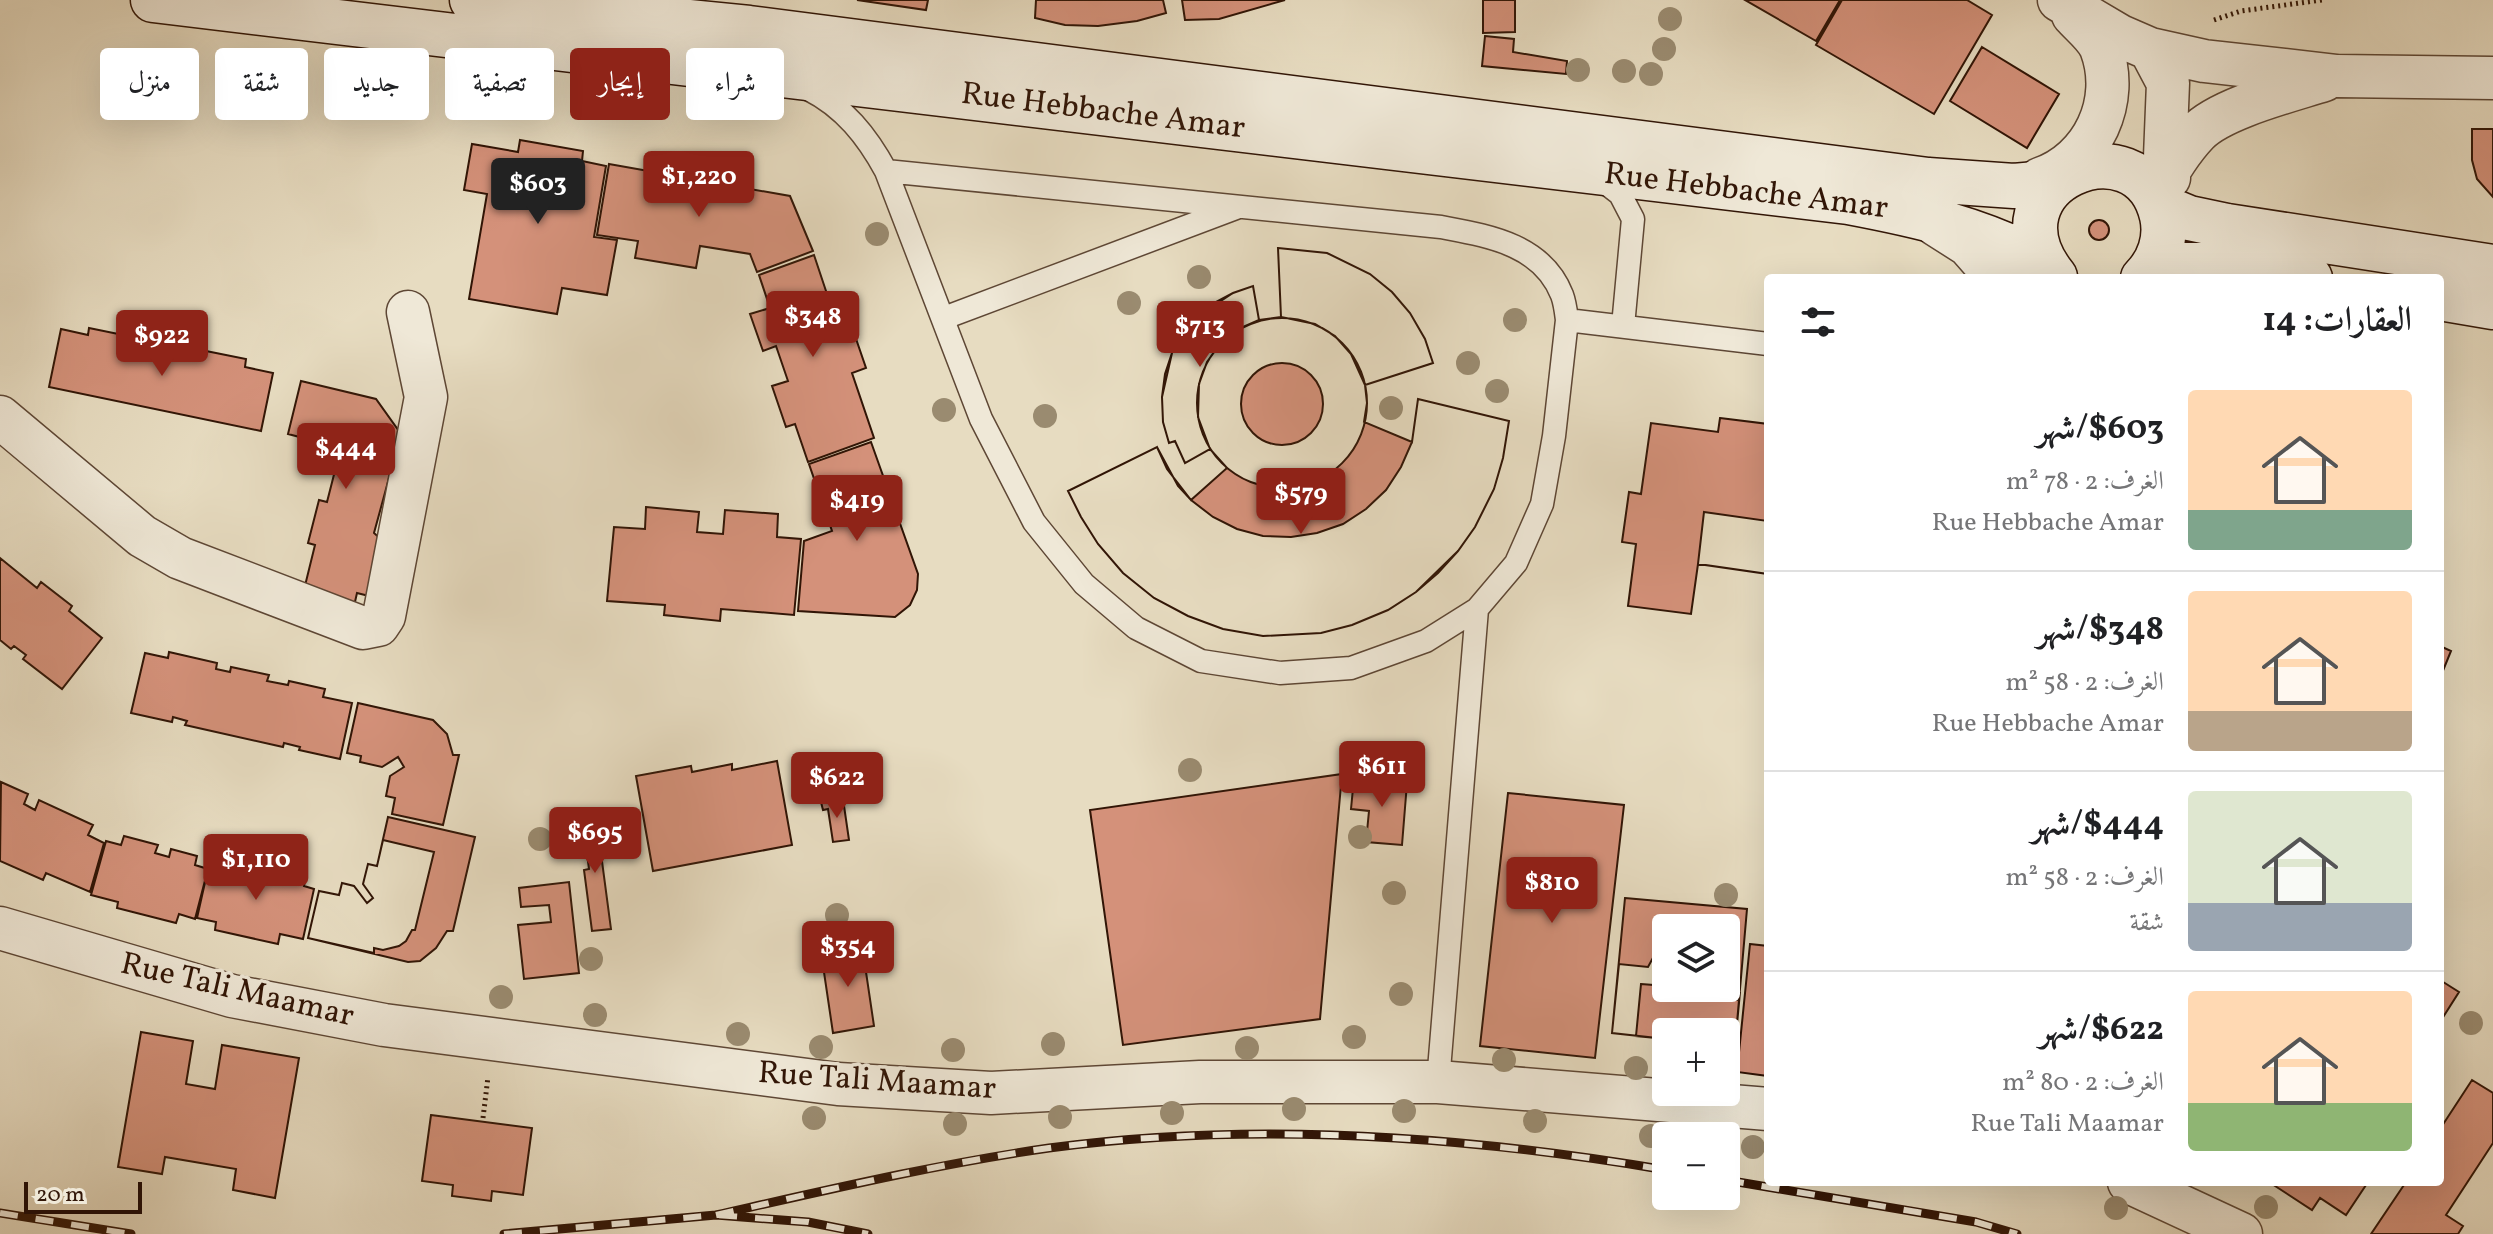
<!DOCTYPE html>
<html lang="ar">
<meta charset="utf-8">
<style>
body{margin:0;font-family:Vollkorn,Amiri,serif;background:#f2f2f2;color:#202124;direction:rtl;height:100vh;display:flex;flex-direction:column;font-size:30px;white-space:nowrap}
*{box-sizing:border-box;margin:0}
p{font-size:26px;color:#757577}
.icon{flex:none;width:44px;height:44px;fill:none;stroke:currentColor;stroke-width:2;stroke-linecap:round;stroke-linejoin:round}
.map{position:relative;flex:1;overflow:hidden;direction:ltr}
.drawer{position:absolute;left:1764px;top:274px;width:680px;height:912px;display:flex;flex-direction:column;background:#fff;border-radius:8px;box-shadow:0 8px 32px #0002;direction:rtl}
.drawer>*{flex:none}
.top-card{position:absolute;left:24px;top:48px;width:760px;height:72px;direction:rtl;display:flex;gap:16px}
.controls{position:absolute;left:1652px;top:914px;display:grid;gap:16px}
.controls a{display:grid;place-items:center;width:88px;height:88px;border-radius:8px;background:#fff;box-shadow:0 8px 32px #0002;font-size:40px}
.scale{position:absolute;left:24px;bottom:20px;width:118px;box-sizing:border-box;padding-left:8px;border:4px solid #311506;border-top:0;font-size:22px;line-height:28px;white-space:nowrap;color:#311506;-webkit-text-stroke:6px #efe8d7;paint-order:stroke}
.price{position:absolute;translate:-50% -68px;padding:0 18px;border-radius:8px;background:#8f2418;color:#fff;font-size:26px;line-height:52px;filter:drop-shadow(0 2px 4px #0008)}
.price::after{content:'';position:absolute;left:50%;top:48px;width:24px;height:18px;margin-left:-12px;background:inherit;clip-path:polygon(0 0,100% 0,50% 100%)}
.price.current{background:#222;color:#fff}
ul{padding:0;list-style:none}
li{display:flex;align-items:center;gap:24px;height:200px;padding:0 32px}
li+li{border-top:2px solid #e0e0e0}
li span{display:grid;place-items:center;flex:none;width:224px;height:160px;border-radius:8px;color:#555}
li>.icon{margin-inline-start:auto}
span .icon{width:96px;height:96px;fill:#fffc;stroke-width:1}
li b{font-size:34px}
h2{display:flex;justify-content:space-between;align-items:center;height:96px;padding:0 32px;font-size:34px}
.chip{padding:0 28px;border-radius:8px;background:#fff;box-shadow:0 8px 32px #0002;font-size:28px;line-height:72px}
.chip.current{background:#8f2418;color:#fff}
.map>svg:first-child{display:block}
</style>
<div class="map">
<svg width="2493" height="1234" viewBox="0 0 2493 1234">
<rect width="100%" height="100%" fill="#e7dcc1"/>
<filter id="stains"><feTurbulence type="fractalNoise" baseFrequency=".0025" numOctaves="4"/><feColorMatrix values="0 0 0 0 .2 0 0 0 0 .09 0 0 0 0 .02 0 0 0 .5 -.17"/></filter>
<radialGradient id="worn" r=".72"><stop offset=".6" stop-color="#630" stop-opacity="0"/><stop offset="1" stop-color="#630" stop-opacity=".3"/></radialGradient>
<path fill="#d4917a" stroke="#311506" stroke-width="2" fill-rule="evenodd" d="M857,0H928L926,10Z
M1036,0H1163L1166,13L1137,21L1098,26L1065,25L1035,18Z
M1182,0H1285L1219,19L1185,20Z
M1483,0H1515V32L1483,33Z
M1745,0H1840L1816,41Z
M1842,0H1967L1992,15L1934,114L1816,45Z
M1485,36L1514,39L1513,52L1567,61L1566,74L1482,66Z
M1982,47L2059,94L2027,148L1950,101Z
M2472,129H2493V197L2477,179L2472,160Z
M520,140L583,151L582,161L606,166L594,237L617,240L607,295L562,288L557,314L469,299L487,194L464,190L472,144L518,152Z
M609,164L790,196L813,251L757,272L750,254L700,246L696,268L635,258L638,241L597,235Z
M2089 230a10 10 0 1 1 20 0a10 10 0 1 1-20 0Z
M1278,248L1327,253L1370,274L1392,292L1410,313L1425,339L1433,363L1365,385L1367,403L1364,422L1412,442L1418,399L1509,421L1503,458L1494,489L1475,527L1458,551L1438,573L1416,592L1388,610L1352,625L1321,633L1263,636L1223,629L1188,616L1154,598L1123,573L1098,544L1081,517L1068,491L1157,447L1167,469L1191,500L1227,468L1210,449L1185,463L1175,441L1169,443L1163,422L1162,397L1165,374L1172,353L1183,333L1214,303L1233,293L1253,286L1259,320L1281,317Z
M1278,248L1327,253L1370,274L1392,292L1410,313L1425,339L1433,363L1365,385L1351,354L1335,336L1315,324L1281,317Z
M814,255L830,303L842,298L866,368L852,373L874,438L808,462L795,424L786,427L772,386L788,381L776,346L763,351L750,314L770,308L759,275Z
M1253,286L1259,320L1238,329L1220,344L1207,362L1199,384L1198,417L1210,449L1185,463L1175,441L1169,443L1163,422L1162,397L1172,353L1198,316L1233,293Z
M1197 403a85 85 0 1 1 170 0a85 85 0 1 1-170 0Z
M89,328L138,338L137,343L190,355L191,348L246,359L245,367L273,373L261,431L49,387L61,329L88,335Z
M1241 404a41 41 0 1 1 82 0a41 41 0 1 1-82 0Z
M301,381L376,399L401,434L374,533L383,541L369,596L357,593L352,615L301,602L315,545L308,543L319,500L327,502L341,447L333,444L331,452L309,447L311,440L288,434Z
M1418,399L1509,421L1503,458L1494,489L1475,527L1458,551L1416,592L1388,610L1352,625L1321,633L1263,636L1223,629L1188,616L1154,598L1123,573L1098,544L1081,517L1068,491L1157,447L1178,486L1191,500L1213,517L1237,529L1263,536L1291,537L1317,533L1343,524L1366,509L1386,490L1401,467L1412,442Z
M1720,418L1768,424V574L1698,564L1691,614L1628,606L1636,544L1622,542L1629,492L1641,494L1651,423L1718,432Z
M871,442L918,574L917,590L910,605L895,617L798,611L804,541L832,531L809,464Z
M646,507L699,512L697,532L723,534L725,510L778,514L777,537L801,539L794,615L721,609L720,621L664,615L665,605L607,601L614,527L645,529Z
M1704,512L1768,521V574L1698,564Z
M0,558L37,588L41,582L72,606L69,611L102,638L62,689L23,659L26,655L14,646L11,649L0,640Z
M2440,646L2451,651L2440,678Z
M169,652L217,663L216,669L230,672L231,667L269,675L267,681L288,685L289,681L325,689L323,697L352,703L340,759L299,750L300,747L284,743L283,747L185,725L187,721L173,717L172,722L131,713L145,653L168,658Z
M358,703L433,720L447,734L453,755H459L443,825L392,814L395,798L386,796L390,776L404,767L398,757L382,767L360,762L361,756L347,753Z
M777,761L792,845L653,871L636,776L691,766L692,772L732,764V770Z
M1342,774L1320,1019L1123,1045L1090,810Z
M1354,778L1407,783L1402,845L1366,842L1369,811L1351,809Z
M1,782L28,794L24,804L35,810L39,800L93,825L88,835L104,843L90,892L46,873L43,880L0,861Z
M1508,793L1624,805L1595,1058L1480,1046Z
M843,799L849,840L833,842L828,809L823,810L821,802Z
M596,816L611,929L592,931L584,870L589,869L584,831L576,832L575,819Z
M388,817L475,837L453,931H447L436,948L420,961L408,962L308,938L319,891L339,895L342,883L354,886L367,903L373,898L363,884L368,864L377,866Z
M124,836L158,845L155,853L169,857L171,849L197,856L195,865L208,869L195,919L179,914L176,923L117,908L118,902L91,895L106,841L121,845Z
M383,840L434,852L415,930H412L406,941L399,946L383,950L374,948V953L308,938L319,891L339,895L342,883L354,886L367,903L373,898L363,884L368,864L377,866Z
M219,859L256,868L254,874L271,878L273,869L306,877L304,886L314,889L303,939L280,934L278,944L215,930L216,922L197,918L208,869H216Z
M569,882L579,973L524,979L518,925L551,922L549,905L521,907L519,888Z
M1625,898L1747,909L1735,1046L1726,1045V1032H1666V1039L1612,1033ZM1666,928H1726V988H1666Z
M1750,944L1768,946V1076L1737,1072Z
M862,945L874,1026L833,1033L821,952Z
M1666,947V988H1726V961L1734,972L1740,992L1735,1046L1726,1045V1032H1666V1039L1612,1033L1619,964L1648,967L1654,956Z
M2440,980L2459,992L2440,1022Z
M1641,984L1666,986V993L1739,1000L1735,1046L1726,1045V1032H1666V1039L1636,1036Z
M141,1032L193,1041L186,1084L215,1089L222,1045L299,1058L275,1198L233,1190L236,1169L165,1157L162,1174L118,1167Z
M2472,1080L2493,1093V1143L2446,1215L2463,1226L2458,1234H2371L2406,1182H2440V1129Z
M431,1115L532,1128L523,1195L492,1191L491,1201L452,1196L453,1185L422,1181Z
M2269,1182H2368L2346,1215L2320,1198L2312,1210Z"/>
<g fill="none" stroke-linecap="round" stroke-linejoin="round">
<g stroke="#5e4735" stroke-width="25">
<path id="lane" d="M808,89C844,107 867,136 886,171
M1598,177L1620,194L1633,219L1623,326
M944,318L1236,208
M1567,320L1554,436L1542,504L1516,563L1477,609L1426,641L1351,668L1280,673L1201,661L1136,628L1084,584L1034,522L981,419L886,171L1441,227C1488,236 1542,244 1562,295C1565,303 1566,312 1567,320L1768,344
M1438,1082L1477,609"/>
</g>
<g stroke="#5e4735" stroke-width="45">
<path id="street" d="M2059,0L2120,36L2150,49L2204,61L2337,76L2493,78
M2150,49L2168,83L2165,157L2169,178
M2040,179C2093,161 2121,101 2101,48C2096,36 2082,25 2073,15
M2154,196C2167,174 2179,152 2197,133C2221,108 2290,91 2324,80
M1935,224L1968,245L1997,278
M0,417L142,536L180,558L363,628L378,625L384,616L426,397L408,312
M0,928L232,996L384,1025L838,1084L991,1093L1200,1082H1438L1768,1109
M2129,1182L2241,1234"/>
</g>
<g stroke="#311506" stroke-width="47">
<path id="secondary" d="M153,0L1848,202C1917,215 1981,229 2043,263
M472,0L749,28L1928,180L2014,186L2055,182
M2160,206L2189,218L2227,226L2493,267
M2055,277C1980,183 2139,116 2162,216C2167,239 2159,262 2143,278
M2149,278L2176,265H2205L2310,278
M2440,298L2493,307"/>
</g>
<path stroke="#311506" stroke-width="5" stroke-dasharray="2 4" stroke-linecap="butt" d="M2214,20L2241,11L2322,0
M483,1118L488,1077"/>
<use href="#lane" stroke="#efe8d7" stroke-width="22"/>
<use href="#street" stroke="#efe8d7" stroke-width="42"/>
<use href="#secondary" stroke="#efe8d7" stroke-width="44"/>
<g stroke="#311506" stroke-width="9">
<path id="rail" d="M1726,1180L1976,1222L2017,1234
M0,1213L131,1234
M716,1215C827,1190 937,1164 1049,1148C1251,1121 1466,1136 1666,1170
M504,1234L716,1215L808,1222L868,1234"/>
</g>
<use href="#rail" stroke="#efe8d7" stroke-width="6" stroke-dasharray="18" stroke-linecap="butt"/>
</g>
<g fill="#9a8b70">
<circle cx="1670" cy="19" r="12"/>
<circle cx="1664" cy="49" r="12"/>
<circle cx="1578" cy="70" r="12"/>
<circle cx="1624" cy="71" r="12"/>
<circle cx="1651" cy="74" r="12"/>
<circle cx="877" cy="234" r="12"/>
<circle cx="1199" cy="277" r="12"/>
<circle cx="1129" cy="303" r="12"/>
<circle cx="1515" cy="320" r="12"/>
<circle cx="1468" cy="363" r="12"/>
<circle cx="1497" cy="391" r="12"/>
<circle cx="1391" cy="408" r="12"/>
<circle cx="944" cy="410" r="12"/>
<circle cx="1045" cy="416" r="12"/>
<circle cx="1407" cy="769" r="12"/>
<circle cx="1190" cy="770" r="12"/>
<circle cx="1360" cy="837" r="12"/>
<circle cx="540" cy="839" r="12"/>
<circle cx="1394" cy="893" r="12"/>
<circle cx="1726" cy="895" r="12"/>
<circle cx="837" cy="915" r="12"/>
<circle cx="591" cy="959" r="12"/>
<circle cx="1401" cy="994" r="12"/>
<circle cx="501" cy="997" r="12"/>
<circle cx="595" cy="1015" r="12"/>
<circle cx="2471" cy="1023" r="12"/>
<circle cx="738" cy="1034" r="12"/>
<circle cx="1354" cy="1037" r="12"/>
<circle cx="1053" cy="1044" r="12"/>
<circle cx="821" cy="1047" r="12"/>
<circle cx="1247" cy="1048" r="12"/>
<circle cx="953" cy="1050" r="12"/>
<circle cx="1504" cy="1060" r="12"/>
<circle cx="1636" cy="1068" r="12"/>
<circle cx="1294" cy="1109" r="12"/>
<circle cx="1404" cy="1111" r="12"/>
<circle cx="1172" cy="1113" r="12"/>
<circle cx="1060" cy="1117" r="12"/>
<circle cx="814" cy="1118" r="12"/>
<circle cx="1535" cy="1121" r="12"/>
<circle cx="955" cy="1124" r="12"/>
<circle cx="1651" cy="1136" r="12"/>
<circle cx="1753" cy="1147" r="12"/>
<circle cx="2266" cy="1207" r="12"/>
<circle cx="2116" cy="1208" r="12"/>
</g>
<g text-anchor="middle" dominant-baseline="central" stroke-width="7" stroke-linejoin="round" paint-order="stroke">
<g font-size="32" fill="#311506" stroke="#efe8d7">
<text transform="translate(1103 112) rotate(7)">Rue Hebbache Amar</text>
<text transform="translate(1746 192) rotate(7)">Rue Hebbache Amar</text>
<text transform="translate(237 991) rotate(13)">Rue Tali Maamar</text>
<text transform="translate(877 1082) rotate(4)">Rue Tali Maamar</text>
</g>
</g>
<rect width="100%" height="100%" filter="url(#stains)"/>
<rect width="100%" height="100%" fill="url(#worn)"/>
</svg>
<div class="controls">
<a><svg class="icon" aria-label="layers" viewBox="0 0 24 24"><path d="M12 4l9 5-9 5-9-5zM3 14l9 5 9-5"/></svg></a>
<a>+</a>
<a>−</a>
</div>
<div class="scale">20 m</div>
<b class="price" style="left:699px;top:219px">$1,220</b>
<b class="price current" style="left:538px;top:226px">$603</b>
<b class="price" style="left:813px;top:359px">$348</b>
<b class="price" style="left:1200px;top:369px">$713</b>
<b class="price" style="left:162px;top:378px">$922</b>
<b class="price" style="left:346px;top:491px">$444</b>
<b class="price" style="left:1301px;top:536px">$579</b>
<b class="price" style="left:857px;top:543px">$419</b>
<b class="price" style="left:1382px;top:809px">$611</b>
<b class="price" style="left:837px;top:820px">$622</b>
<b class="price" style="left:595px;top:875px">$695</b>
<b class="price" style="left:256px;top:902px">$1,110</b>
<b class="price" style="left:1552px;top:925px">$810</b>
<b class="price" style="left:848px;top:989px">$354</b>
<div class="top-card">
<a class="chip">شراء</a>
<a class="chip current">إيجار</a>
<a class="chip">تصفية</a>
<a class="chip">جديد</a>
<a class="chip">شقة</a>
<a class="chip">منزل</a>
</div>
<section class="drawer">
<h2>العقارات: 14<svg class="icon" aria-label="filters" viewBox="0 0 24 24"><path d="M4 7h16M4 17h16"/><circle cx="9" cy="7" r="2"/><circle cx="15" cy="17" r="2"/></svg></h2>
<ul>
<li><span style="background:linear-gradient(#ffd9b3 75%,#7fa58c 0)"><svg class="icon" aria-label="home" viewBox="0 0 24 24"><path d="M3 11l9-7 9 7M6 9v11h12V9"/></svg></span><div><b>$603/شهر</b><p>الغرف: 2 · 78 m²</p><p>Rue Hebbache Amar</p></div></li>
<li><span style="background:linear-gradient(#ffd9b3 75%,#b9a48a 0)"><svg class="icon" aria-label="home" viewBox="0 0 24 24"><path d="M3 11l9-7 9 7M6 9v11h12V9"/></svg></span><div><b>$348/شهر</b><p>الغرف: 2 · 58 m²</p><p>Rue Hebbache Amar</p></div></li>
<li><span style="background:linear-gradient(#dfe7d0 70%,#9aa5b1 0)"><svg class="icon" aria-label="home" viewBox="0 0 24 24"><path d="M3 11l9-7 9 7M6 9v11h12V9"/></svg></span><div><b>$444/شهر</b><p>الغرف: 2 · 58 m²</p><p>شقة</p></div></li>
<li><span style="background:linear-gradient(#ffd9b3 70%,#8fb573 0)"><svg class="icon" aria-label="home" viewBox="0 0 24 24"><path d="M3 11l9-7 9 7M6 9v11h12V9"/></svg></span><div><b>$622/شهر</b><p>الغرف: 2 · 80 m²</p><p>Rue Tali Maamar</p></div></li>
</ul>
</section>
</div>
